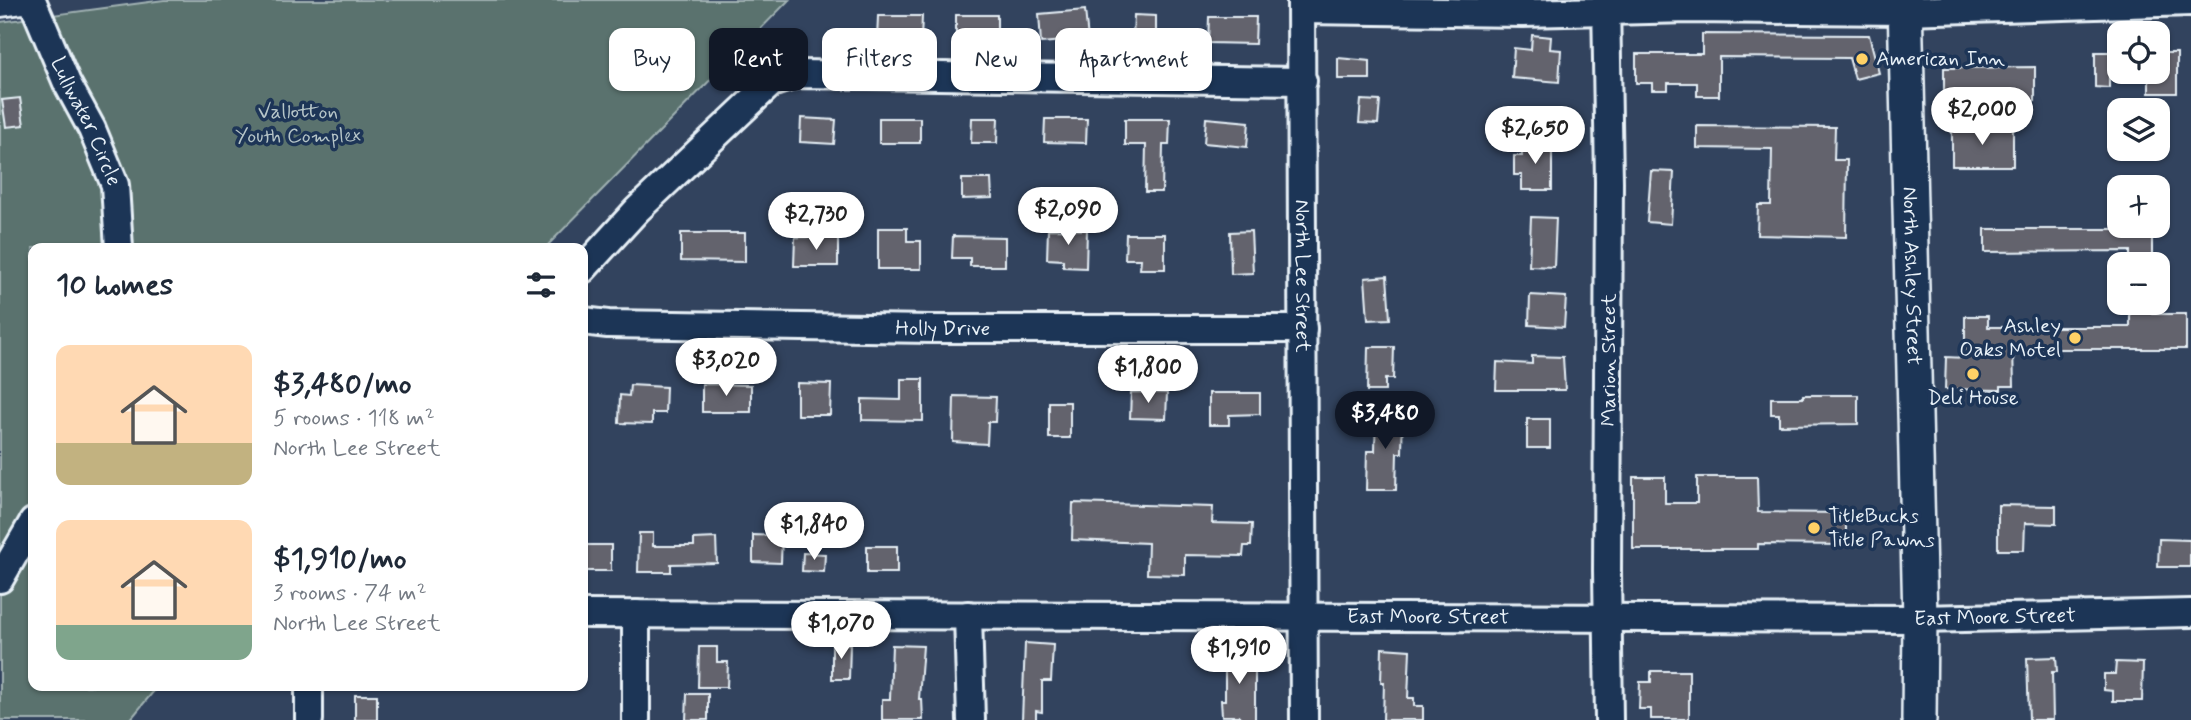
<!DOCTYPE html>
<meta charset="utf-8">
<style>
body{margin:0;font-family:Mynerve,sans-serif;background:#f6f6f7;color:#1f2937;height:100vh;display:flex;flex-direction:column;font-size:26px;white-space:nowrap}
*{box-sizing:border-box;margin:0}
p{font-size:23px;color:#747a83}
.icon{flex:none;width:38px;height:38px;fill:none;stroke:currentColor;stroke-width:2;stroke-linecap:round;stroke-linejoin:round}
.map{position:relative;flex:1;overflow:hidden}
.details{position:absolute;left:28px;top:243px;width:560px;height:448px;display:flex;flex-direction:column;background:#fff;border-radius:14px;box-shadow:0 2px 5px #0004}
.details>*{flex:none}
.hud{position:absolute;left:609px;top:28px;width:665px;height:63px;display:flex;gap:14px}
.tools{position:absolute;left:2107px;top:21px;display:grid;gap:14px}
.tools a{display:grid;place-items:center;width:63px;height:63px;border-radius:14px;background:#fff;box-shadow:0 2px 5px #0004;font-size:35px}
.price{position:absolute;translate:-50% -60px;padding:0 16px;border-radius:24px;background:#fff;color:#222;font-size:23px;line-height:46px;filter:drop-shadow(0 2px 4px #0008)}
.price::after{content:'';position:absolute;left:50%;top:42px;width:21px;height:16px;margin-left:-10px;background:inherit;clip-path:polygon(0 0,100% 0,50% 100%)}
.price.selected{background:#111827;color:#fff}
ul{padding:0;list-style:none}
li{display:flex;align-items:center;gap:21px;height:175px;padding:0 28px}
li span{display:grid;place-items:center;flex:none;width:196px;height:140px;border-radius:14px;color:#555}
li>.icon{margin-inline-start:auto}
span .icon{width:84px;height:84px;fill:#fffc;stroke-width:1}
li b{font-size:30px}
h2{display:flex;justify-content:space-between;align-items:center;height:84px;padding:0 28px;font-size:30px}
.pill{padding:0 24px;border-radius:14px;background:#fff;box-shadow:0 2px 5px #0004;font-size:24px;line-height:63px}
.pill.selected{background:#111827;color:#fff}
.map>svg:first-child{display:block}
</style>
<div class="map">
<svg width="2191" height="720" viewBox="0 0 2191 720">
<rect width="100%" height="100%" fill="#32435e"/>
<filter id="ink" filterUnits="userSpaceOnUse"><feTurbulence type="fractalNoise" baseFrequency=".0143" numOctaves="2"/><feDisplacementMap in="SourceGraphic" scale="14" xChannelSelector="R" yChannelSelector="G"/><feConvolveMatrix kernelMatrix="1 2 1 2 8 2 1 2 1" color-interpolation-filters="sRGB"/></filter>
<g filter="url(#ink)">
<path fill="#5a726e" stroke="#a1b2b3" stroke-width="2" d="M164,0H789L545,248H33V686H158L130,720H0V22Z"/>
<path fill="#63646d" stroke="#e8f1f8" stroke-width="2" d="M1085,10L1088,39L1041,43L1039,14Z
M956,15H997V41H956Z
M1134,15L1156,16V39L1133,38Z
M878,16H922L921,41L877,40Z
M1209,17H1256L1255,44L1208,43Z
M1702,34L1869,35L1879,73L1855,79L1849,58L1719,57V96H1697V83H1668V90H1652V83H1636V54H1702Z
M1532,35L1551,37L1550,49L1561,50L1559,82L1512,78L1514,48L1531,50Z
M2095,52H2119V77H2109V88L2095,87Z
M2158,53H2177V93H2149V72H2158Z
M1338,58L1370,61V79H1338Z
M2035,67V101L1944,102V68Z
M20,98L24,125L6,127L2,100Z
M1361,100L1380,101L1378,124L1359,123Z
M801,118L836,120L834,144L800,142Z
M879,118H920V143H879Z
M972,118H998L997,143H971Z
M1206,118L1249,122L1247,147L1204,143Z
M1045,119H1087L1086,143L1044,142Z
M1125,119H1170L1169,145H1163L1162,192H1145L1146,145H1125Z
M1697,126L1835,127L1834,160H1847L1846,237L1757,235L1758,205H1771L1772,149L1697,148Z
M1952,128H2013V166H1952Z
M1522,142H1552V190H1522V175H1514V156H1522Z
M1651,171L1674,172L1671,224L1647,222Z
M962,179H991L992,198L962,199Z
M1531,217L1556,218L1554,267L1529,266Z
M878,228H907V241H921V269H878Z
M1048,229L1087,230L1086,268L1063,267V260L1047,259Z
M1985,229H2152V264H2130V251L1985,252Z
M1251,231L1253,273L1231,274L1230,232Z
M681,233H745V262L681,261Z
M1126,234H1165V269H1140L1141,259H1125Z
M953,236L1005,237V266H970V258H952Z
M795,237L838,238V266H794Z
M1387,276L1390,319L1368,320L1365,278Z
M1530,295L1566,297L1564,327L1529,325Z
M2130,303H2152V314H2186V349H2013L2014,386H2001V390L1945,389L1946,357L1965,358V316H1988V327H2130Z
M1368,347H1394L1393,379H1385V391H1367Z
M1532,356L1563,357L1565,390H1496L1497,362L1532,364Z
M901,379H923V421L862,420V399L901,400Z
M797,383L831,384L830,415H797Z
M702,384L751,385V412H702Z
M630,385L666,387L665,413H652V424L619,423L620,395L629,396Z
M1131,392L1167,393L1166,419L1130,418Z
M1209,393H1260V414L1229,415V425H1209Z
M1803,395H1858V424L1779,425V414H1771V398H1803Z
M954,396L996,397L995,422H988L987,444L953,442Z
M1049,402H1070V438H1049Z
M1376,409H1403L1402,453H1397L1396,490H1366L1367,451H1375Z
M1527,419H1550V448H1527Z
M1633,477H1665V503H1697V477H1757L1758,512L1846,513V545L1758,544V549H1633Z
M1073,503L1213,507L1212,523L1252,524L1251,546H1244L1243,556L1185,555V575L1147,574L1148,543L1072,540Z
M1998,505L2056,506V524L2025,523L2024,550H1998Z
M639,533H653V546H694V539L716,538L717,563L671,564V572H638Z
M753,535L782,536L781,563L753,562Z
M2159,539L2190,540V567H2158Z
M583,545H611V571H583Z
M867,546H897V573H867Z
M803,553L825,554L824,572L802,571Z
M1025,643L1053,645L1051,681H1042V712L1036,711V720H1022Z
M832,644H850L849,679H832Z
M892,645L923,646L919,699H922L923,720H882V699H890Z
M699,647H717V662H728L727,687H698Z
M1382,648L1410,650L1408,698H1414V706H1423V720H1383L1384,682H1381Z
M1225,651H1248V664H1255V720H1240V716H1222L1221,700H1225Z
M2056,657L2057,672H2052L2053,720H2029L2027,658Z
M2116,662L2143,663L2142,701H2113V691L2104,690V674H2115Z
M1651,671H1689V719H1651V709H1639L1640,682H1651Z
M687,694H708V720H686Z
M355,695H377V720H355Z"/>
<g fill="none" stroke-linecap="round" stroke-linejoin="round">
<g stroke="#e8f1f8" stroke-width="32">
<g id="minor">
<path id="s1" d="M32,0L67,83L92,129L115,185L119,248"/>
<path id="s2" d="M1301,0L1304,720"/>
<path d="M1606,0L1609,182L1607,571L1609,720"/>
<path d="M0,3L22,0"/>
<path d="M1302,10L1523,13L1690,9L1905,11L2191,2"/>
<path d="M583,269L637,210L771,83L798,74L1303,81"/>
<path id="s3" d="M583,321L608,324L931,329H1303"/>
<path d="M0,579L33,522"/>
<path id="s4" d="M583,614L1920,619L2191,613"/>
<path d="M636,614V720"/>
<path d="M968,615L971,720"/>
<path d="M309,686V720"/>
</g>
</g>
<g stroke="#e8f1f8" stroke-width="38">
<g id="major">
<path id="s5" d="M1905,0L1920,619L1919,720"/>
</g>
</g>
<use href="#minor" stroke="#1d3557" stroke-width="26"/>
<use href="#major" stroke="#1d3557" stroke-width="33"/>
</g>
</g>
<g fill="#ffd166" stroke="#1d3557" stroke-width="2.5">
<circle cx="1862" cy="59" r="7"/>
<circle cx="2075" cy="338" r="7"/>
<circle cx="1973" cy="374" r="7"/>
<circle cx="1814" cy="528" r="7"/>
</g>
<g text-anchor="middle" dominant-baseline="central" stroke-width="7" stroke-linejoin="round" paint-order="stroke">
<g font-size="21" fill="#e8f1f8" stroke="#1d3557" text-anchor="start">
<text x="1876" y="59">American Inn</text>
<text x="2061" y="326" text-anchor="end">Ashley<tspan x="2061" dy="24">Oaks Motel</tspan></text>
<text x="1973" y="398" text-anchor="middle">Deli House</text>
<text x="1828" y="516">TitleBucks<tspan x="1828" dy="24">Title Pawns</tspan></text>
</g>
<g font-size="21" fill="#b6c5c8" stroke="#1d3557">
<text x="298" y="112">Vallotton<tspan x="298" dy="24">Youth Complex</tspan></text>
</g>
<g font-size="21" fill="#e8f1f8" stroke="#1d3557">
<text stroke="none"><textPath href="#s1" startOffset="133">Lullwater Circle</textPath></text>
<text stroke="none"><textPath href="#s2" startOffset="276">North Lee Street</textPath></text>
<text stroke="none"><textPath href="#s5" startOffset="276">North Ashley Street</textPath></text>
<text stroke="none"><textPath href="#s3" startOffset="360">Holly Drive</textPath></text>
<text transform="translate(1609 360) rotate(-90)">Marion Street</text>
<text stroke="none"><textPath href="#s4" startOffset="845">East Moore Street</textPath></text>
<text stroke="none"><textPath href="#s4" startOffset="1412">East Moore Street</textPath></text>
</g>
</g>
</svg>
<div class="tools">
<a><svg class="icon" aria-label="locate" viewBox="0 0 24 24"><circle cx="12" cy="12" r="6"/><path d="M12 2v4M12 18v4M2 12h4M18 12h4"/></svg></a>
<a><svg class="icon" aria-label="layers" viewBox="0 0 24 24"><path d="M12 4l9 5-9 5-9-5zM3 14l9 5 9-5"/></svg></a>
<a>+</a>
<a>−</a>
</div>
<b class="price" style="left:1982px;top:147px">$2,000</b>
<b class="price" style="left:1535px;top:166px">$2,650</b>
<b class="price" style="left:1068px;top:247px">$2,090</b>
<b class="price" style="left:816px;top:252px">$2,730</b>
<b class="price" style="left:726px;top:398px">$3,020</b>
<b class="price" style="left:1148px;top:405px">$1,800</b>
<b class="price selected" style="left:1385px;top:451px">$3,480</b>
<b class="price" style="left:814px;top:562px">$1,840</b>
<b class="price" style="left:841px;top:661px">$1,070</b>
<b class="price" style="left:1239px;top:686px">$1,910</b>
<div class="hud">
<a class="pill">Buy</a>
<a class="pill selected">Rent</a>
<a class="pill">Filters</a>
<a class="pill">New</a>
<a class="pill">Apartment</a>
</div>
<section class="details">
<h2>10 homes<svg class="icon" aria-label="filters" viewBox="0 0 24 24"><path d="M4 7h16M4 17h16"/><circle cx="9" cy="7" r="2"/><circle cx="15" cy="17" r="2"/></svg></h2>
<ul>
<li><span style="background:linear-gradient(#ffd9b3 70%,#c2b280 0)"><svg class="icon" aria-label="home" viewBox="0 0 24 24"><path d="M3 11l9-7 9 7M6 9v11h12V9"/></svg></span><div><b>$3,480/mo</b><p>5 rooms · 118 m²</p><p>North Lee Street</p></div></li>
<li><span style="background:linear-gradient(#ffd9b3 75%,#7fa58c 0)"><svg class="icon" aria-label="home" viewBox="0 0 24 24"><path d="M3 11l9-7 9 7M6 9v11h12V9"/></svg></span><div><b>$1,910/mo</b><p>3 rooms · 74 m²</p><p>North Lee Street</p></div></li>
</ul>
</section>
</div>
